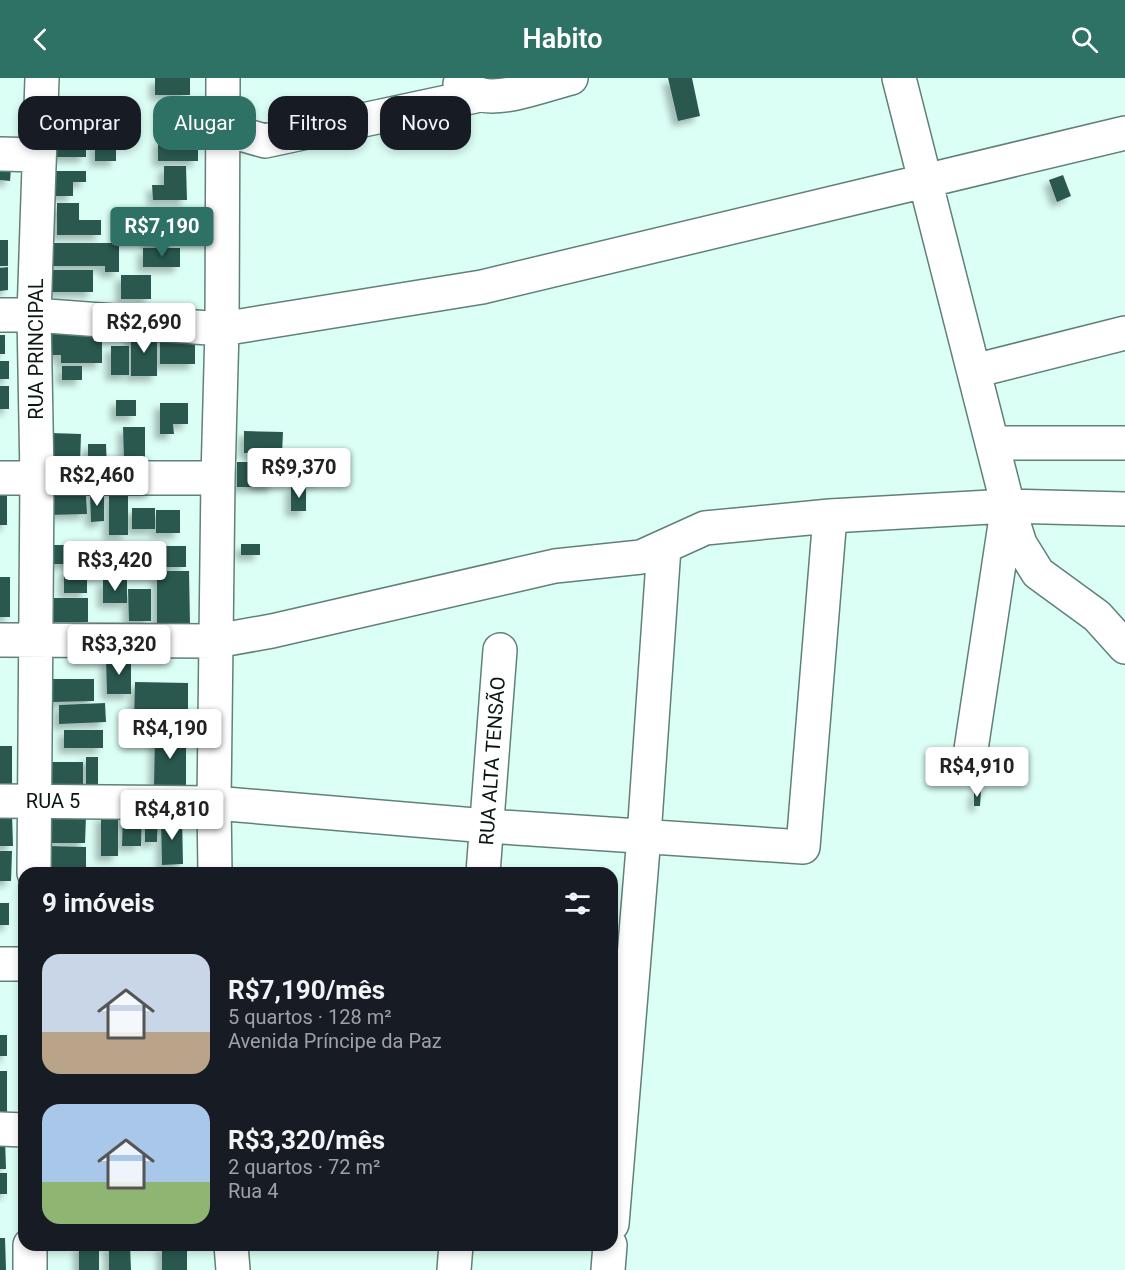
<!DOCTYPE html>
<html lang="pt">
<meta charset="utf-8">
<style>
body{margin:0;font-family:Roboto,sans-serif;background:#242831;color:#f1f3f6;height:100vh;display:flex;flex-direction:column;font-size:22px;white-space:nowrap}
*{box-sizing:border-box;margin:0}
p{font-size:20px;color:#9ea1a6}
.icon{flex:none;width:33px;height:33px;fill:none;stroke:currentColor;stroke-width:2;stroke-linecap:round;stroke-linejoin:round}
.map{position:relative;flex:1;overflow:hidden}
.side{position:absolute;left:18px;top:789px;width:600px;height:384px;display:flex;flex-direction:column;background:#171b24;border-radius:18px;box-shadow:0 3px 9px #0003}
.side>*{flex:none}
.hud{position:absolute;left:18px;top:18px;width:600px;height:54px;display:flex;gap:12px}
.price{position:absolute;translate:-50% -51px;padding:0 14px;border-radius:6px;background:#fff;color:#222;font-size:20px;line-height:39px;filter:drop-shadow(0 2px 3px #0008)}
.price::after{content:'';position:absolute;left:50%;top:36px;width:18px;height:14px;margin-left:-9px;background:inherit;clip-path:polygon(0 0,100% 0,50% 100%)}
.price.on{background:#2d7265;color:#fff}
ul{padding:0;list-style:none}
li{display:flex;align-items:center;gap:18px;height:150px;padding:0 24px}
li span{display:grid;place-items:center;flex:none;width:168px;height:120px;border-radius:18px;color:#555}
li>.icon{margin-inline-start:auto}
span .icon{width:72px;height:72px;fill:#fffc;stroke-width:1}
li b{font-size:26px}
h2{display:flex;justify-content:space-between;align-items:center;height:72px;padding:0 24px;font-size:26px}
.pill{padding:0 21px;border-radius:18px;background:#171b24;box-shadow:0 3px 9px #0003;font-size:21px;line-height:54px}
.pill.on{background:#2d7265;color:#fff}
header{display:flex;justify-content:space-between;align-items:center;height:78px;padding:0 24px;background:#2d7265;color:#fff;font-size:27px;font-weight:600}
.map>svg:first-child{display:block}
</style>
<header><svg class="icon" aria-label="back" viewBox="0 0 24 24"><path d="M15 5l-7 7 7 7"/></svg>Habito<svg class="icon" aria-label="search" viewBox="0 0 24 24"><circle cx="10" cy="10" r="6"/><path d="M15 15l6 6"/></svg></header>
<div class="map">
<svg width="1125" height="1192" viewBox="0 0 1125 1192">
<defs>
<filter id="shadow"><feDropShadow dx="-5.5" dy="5.5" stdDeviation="3" flood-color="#0004"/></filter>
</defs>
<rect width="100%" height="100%" fill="#dbfef5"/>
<path fill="#2c5950" filter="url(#shadow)" d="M155,0H190V17H155Z
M668,0H692L700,38L678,43Z
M163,31H196V49H163Z
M158,62L198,63V83H158Z
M51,64H86V79H51Z
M95,66H116V83H95Z
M164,88H186L187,122H153L152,107H164Z
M0,90H11L10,103L0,102Z
M53,93H86V104H73V118H53Z
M1063,97L1071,118L1057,124L1049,102Z
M57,125H79V142H101V157H57Z
M157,131H183V146H157Z
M148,149H175V166L148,167Z
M0,162H8V188H0Z
M47,165H119V194H105V188H47Z
M143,170H180V189H143Z
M8,189V212L0,213V190Z
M46,192H93V214H46Z
M121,197H151V221H121Z
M50,254H102V285H61V277H50Z
M131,254H157V298H131Z
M160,254H195V286H160Z
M0,257H5V276H0Z
M111,268H129V297H111Z
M0,283H9V301H0Z
M62,288H82V302H62Z
M0,308H9V331H0Z
M116,322H136V338H116Z
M160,325H188V346H173L174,356H160Z
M123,349H145V382H124Z
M244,353L283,354L282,376L244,375Z
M50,355L81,356L80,387L49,386Z
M88,366H106L107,392H88Z
M296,379H322V403H296Z
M237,384H274V409H237Z
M291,408H306V433H291Z
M0,415H7V447H0Z
M90,415H104V443L91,444Z
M109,416H128V457H109Z
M86,417L87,436L47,437L46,418Z
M132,430H155V451H132Z
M156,432H180V455H156Z
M241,466H260V477H241Z
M52,467H76V486H52Z
M142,468H186V489H135V474L142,473Z
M64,492H87V515H64Z
M167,493H189L190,546H157V496H167Z
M0,499H10V539H0Z
M103,502H127V525H103Z
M128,511H151V543H129Z
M49,520H88V544H49Z
M106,580H131V616H107Z
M51,601H94V623L52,624Z
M135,604L188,605V643L134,642Z
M105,625L106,644L59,646V627Z
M64,652H103V670H64Z
M155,656H186V708H154Z
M0,668H12V707H0Z
M86,679H98V710H86Z
M49,684H83V707L49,706Z
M974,713H981L980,728H974Z
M123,735H142L141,768H122Z
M145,735H158L157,764H145Z
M0,736H12L13,768H0Z
M48,737L86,738L85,765H48Z
M101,737H118V778H101Z
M161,740H182L183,786L162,787Z
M49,768L86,769V792L48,791Z
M0,773H12L11,803H0Z
M0,825H9V847H0Z
M0,957H7V978H0Z
M0,993H7V1036H0Z
M0,1061H5L6,1091H0Z
M0,1095H7V1116H0Z
M0,1160H5L6,1192H0Z
M79,1167H99V1192H79Z
M109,1167H130L131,1192H109Z
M162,1167H187V1192H162Z"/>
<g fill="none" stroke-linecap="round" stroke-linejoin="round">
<g stroke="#618079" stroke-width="36">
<path id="minor" d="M899,0L1008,428L1020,466L1038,495L1097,538L1125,569
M460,6C467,10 475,15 482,17C506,22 547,6 571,0
M223,51L265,63L480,17
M0,76L39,77
M0,237H34L222,251L482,209L1125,55
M974,293L1125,255
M992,365H1125
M0,400H218
M830,438L1008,428L1125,431
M0,562L216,563L272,553L555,488L641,479L705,450L830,438L803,769L487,748L214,725L0,723
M970,678L1007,433
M34,795L37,400L34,237L42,0
M215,795L214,725L218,400L222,251L223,0
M483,795L500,572
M0,886H24
M0,1051L24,1052
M612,1146L644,758L664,469
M30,1167V1192
M231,1167L233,1192
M454,1192L456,1167
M608,1192L610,1167"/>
</g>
<use href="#minor" stroke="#fff" stroke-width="33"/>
</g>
<g text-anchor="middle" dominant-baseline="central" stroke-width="6" stroke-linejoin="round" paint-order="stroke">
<g font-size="20" fill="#0a1714" stroke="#fff">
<text transform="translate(36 271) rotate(-90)">RUA PRINCIPAL</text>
<text transform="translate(492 683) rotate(-86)">RUA ALTA TENSÃO</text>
<text x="53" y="723">RUA 5</text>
</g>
</g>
</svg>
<b class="price on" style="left:162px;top:180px">R$7,190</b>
<b class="price" style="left:144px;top:276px">R$2,690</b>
<b class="price" style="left:299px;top:421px">R$9,370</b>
<b class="price" style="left:97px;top:429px">R$2,460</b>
<b class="price" style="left:115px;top:514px">R$3,420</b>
<b class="price" style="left:119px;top:598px">R$3,320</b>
<b class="price" style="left:170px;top:682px">R$4,190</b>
<b class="price" style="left:977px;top:720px">R$4,910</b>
<b class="price" style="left:172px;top:763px">R$4,810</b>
<div class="hud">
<a class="pill">Comprar</a>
<a class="pill on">Alugar</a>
<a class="pill">Filtros</a>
<a class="pill">Novo</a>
</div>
<section class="side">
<h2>9 imóveis<svg class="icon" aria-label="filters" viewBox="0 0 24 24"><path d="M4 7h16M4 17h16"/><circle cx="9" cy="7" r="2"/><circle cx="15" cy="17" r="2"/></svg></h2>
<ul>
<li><span style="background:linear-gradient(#c9d6e8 65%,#b9a48a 0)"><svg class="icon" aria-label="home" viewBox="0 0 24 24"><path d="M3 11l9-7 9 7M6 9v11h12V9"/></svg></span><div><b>R$7,190/mês</b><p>5 quartos · 128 m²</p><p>Avenida Príncipe da Paz</p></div></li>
<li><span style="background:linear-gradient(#a9c7e8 65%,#8fb573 0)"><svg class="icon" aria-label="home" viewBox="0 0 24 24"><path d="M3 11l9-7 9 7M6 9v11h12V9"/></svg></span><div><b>R$3,320/mês</b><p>2 quartos · 72 m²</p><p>Rua 4</p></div></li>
</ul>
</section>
</div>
